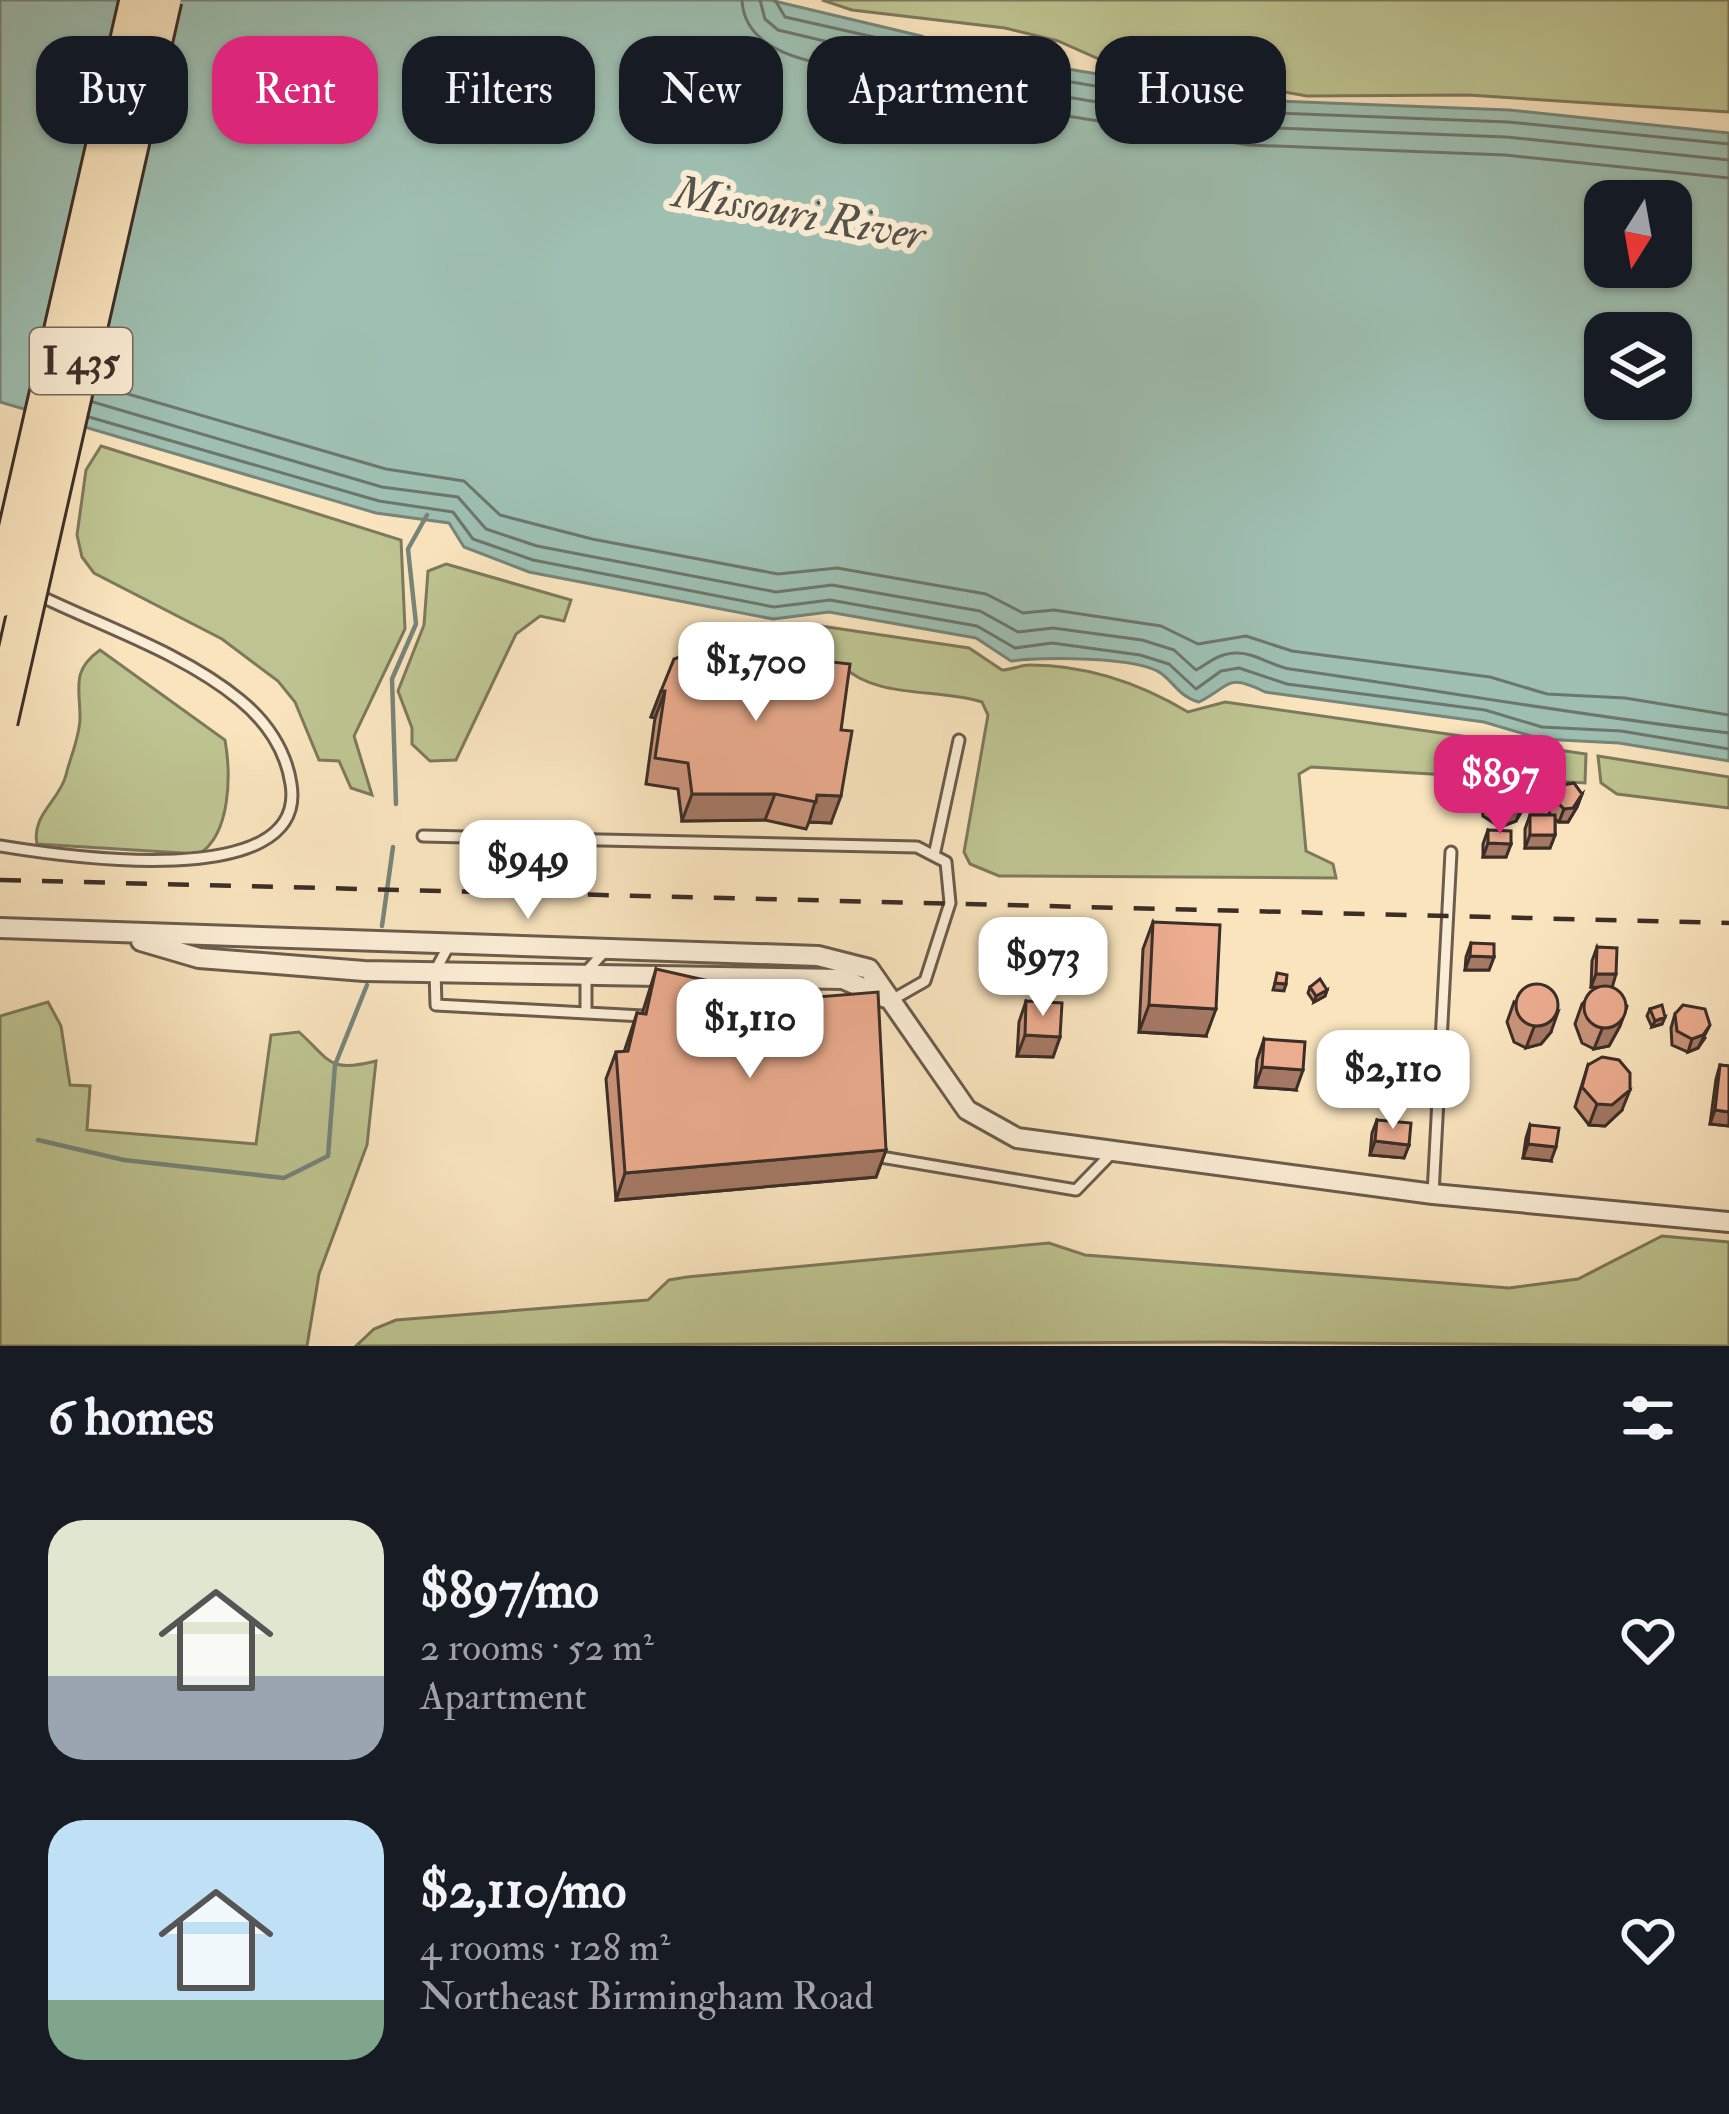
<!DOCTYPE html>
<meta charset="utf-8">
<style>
body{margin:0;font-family:"IM FELL Double Pica",serif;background:#20242c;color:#f1f3f6;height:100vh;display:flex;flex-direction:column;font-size:45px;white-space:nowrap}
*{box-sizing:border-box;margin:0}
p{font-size:39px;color:#9ea1a6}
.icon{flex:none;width:66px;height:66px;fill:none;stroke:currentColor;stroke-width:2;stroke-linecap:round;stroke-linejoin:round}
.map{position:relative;height:1346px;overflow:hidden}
.side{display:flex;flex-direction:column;background:#171b24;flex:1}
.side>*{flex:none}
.banner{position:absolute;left:36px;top:36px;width:1659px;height:108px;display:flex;gap:24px}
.needle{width:78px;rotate:191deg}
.tools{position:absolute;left:1584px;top:180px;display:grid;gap:24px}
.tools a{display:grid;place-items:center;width:108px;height:108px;border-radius:24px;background:#171b24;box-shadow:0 3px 9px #0004;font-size:60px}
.price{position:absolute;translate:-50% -102px;padding:0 27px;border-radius:24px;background:#fff;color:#222;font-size:39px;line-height:78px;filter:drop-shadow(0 3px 6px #0008)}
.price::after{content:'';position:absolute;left:50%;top:72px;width:36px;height:27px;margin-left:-18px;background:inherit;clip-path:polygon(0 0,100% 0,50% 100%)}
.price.current{background:#db2777;color:#fff}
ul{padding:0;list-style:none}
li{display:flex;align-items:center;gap:36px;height:300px;padding:0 48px}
li span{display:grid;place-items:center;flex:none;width:336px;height:240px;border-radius:36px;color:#555}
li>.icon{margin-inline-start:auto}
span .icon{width:144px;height:144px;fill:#fffc;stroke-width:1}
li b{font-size:51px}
h2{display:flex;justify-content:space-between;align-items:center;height:144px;padding:0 48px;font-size:51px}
.tag{padding:0 42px;border-radius:36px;background:#171b24;box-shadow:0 3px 9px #0004;font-size:42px;line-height:108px}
.tag.current{background:#db2777;color:#fff}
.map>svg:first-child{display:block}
</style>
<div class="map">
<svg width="1729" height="1346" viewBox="0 0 1729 1346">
<rect width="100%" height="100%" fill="#f9e4be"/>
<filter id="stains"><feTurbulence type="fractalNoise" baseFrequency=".00167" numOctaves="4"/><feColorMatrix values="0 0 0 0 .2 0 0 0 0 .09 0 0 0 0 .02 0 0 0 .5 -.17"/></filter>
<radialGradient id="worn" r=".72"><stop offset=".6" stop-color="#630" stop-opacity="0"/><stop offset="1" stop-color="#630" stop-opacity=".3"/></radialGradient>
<path fill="#bec491" stroke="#7d795c" stroke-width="3" d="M822,0H1729V112L1468,95L1307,96L1099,59L1058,41L1005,28L852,10Z
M101,446L401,540L405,629L354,736L372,795L351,788L339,761L319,760L295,702L278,681L222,639L94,573L82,557L77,535L86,470Z
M446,564L571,600L564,621L540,616L516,634L456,760L430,761L412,744V728L398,691L424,625L428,571Z
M821,626L969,648L1002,670C1012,670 1020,665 1030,665C1086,665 1141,684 1188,712L1225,702L1586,754L1585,783L1311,767L1299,774L1306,851L1333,864L1336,878L999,876L970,864L964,852L988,715L982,702C939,688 875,699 843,666L778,660L703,642L706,628L780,635Z
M100,650L225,740C231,774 231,834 199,854L37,844C31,815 60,800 66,775C70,758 80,736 80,718C80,687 71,671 100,650Z
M1598,756L1729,777V808L1617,794L1601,783Z
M48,1002L61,1026L70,1085L90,1086L87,1130L256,1144L271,1035L299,1032C331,1061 328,1073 376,1061L367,1145L319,1274L307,1346H0V1016Z
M1662,1236L1729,1242V1346L1221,1342L356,1346L374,1329L396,1320L648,1300L669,1280L687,1277L1049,1243L1085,1255L1509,1288L1578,1279Z"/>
<path fill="#9ebfb1" stroke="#77857a" stroke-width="3" fill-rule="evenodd" d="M0,0H770L921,36L952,49L976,74C990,75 1026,70 1038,64L1253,100L1509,110L1729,133V761L1619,743L1541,739L1484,722L1265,692C1226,673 1232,685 1199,702C1180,697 1175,684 1162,674C1140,656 1039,657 1011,661L976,638L829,612L773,619L529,572L464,547L449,523L376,513L0,402ZM1605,201H1671V267H1605ZM1605,333H1671V399H1605Z"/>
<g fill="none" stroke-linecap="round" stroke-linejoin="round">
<path stroke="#6d766c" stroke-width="3" d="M742,0C745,69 857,65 907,79L926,87L950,111L971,119L1042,112L1249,145L1505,155L1729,178
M760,0L765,19L778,30L913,62L936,72L958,94L973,101L1042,93L1250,127L1506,137L1729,160
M775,0L785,17L918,47L945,59L975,86L1041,77L1252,112L1508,122L1729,144
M97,385L386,469L464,481L500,515L592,539L778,574L837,568L986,594L1023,613L1054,610L1161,626L1198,644L1246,636L1292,651L1490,677L1547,694L1625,698L1729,715
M93,402L382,487L458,497L486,529L537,546L776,592L832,585L980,611L1018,632L1053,628L1142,640L1174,650L1196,670C1210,662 1219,653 1237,653C1256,653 1271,666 1290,669C1437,690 1582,716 1729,733
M89,417L379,501L453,512L473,539L533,560L774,607L830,600L977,626L1015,648L1052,643L1140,655L1169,664L1196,689L1221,671L1239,668L1287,684L1485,710L1542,727L1621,731L1729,749"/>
<path stroke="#77857a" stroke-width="4.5" d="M396,804L392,679L416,624L408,549L427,515
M382,926L393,847
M38,1140L124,1160L284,1178L328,1156L335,1065L367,985"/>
<g stroke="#6b5c4d" stroke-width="15">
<path id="lane" d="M423,836L917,847L946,862L950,903L925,981L890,1001
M0,846C61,856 309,894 291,784C286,750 266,721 240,700C183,653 104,627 38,595
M935,851L959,740
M448,947L435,971L436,1005L643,1016
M586,1011V972L606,950
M700,1033L764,979
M711,1036L735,1043
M875,1156L1076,1190L1110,1155
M1433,1194L1451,852"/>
</g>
<g stroke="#6b5c4d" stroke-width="24">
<path id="street" d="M0,928L818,956L869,969L967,1110L1017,1138L1433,1194L1729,1222
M141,941L199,958L364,971L843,979L886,998"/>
</g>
<use href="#lane" stroke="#fbedd5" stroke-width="9"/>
<use href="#street" stroke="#fbedd5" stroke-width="18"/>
<path stroke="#3c2e27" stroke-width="4.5" stroke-dasharray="21 21" stroke-linecap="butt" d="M0,880L1729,923"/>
<g stroke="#3c2e27" stroke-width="39" stroke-linecap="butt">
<path id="highway-bridge" d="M0,600L137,0
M0,722L164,0"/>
</g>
<use href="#highway-bridge" stroke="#f9e4be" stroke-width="33"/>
</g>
<path fill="#ca947b" stroke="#3c2e27" stroke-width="3" d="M661,691L841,730L831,823L809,822L806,829L765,820L682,821L678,789L646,784L655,718L651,717Z
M1488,782L1522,811L1516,821L1500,827L1483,816L1481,802Z
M1557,786L1582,794L1577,807L1568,822H1559L1555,819V835L1550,848H1525V829L1530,815H1551L1549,813Z
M1488,830L1511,844L1506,857H1483V844Z
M1153,922L1206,1036L1139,1032L1143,949Z
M1471,943L1494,957L1489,970H1465L1466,957Z
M1597,947L1612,986L1627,1006L1620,1026L1609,1046L1594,1049L1582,1043L1575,1024L1582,1004L1599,987H1591L1592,961Z
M656,969L720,1047L736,1044L734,1030L744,1003L886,1150L876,1177L616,1200L606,1079L616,1052H624L637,1013L642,1014Z
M1310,987L1327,990L1325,996L1314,1002L1308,993Z
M1026,1001L1060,1037L1053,1057L1017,1056L1019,1022Z
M1514,1002L1551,1032L1541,1044L1526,1048L1514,1042L1507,1022Z
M1650,1009L1665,1017L1662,1024L1652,1027L1647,1016Z
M1675,1014L1705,1038L1698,1048L1688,1052L1672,1045L1671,1028Z
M1264,1039L1296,1090L1255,1087L1257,1060Z
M1588,1065L1622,1110L1605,1126L1589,1125L1575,1107Z
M1720,1065L1729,1066V1126L1710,1124L1716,1079Z
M1377,1120L1409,1145L1404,1158L1370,1155L1372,1133Z
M1530,1125L1551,1161L1523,1158L1526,1138Z"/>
<path fill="#a47864" stroke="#3c2e27" stroke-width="3" d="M661,691H665L655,718L651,717Z
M1529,790L1516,821L1500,827L1508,807Z
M692,794H775L765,820L682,821Z
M1582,794L1577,807L1568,822H1559L1564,809Z
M817,795L841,796L831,823L809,822Z
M1530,835H1555L1550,848H1525Z
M1488,843L1511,844L1506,857H1483Z
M1470,956L1494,957L1489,970H1465Z
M1596,974H1616L1612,988L1591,987Z
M1275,983L1286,984L1284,991L1273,990Z
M1327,990L1325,996L1314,1002L1316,996Z
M1149,1005L1216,1009L1206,1036L1139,1032Z
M1627,1006L1620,1026L1609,1046L1594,1049L1602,1029Z
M1558,1012L1551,1032L1541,1044L1526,1048L1534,1027Z
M1665,1017L1662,1024L1652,1027L1655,1021Z
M1710,1025L1698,1048L1688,1052L1692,1039Z
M1025,1035L1060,1037L1053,1057L1017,1056Z
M1262,1067L1303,1070L1296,1090L1255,1087Z
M1630,1090L1622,1110L1605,1126L1589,1125L1597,1104Z
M1715,1110L1729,1112V1126L1710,1124Z
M1375,1141L1409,1145L1404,1158L1370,1155Z
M1528,1144L1556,1147L1551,1161L1523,1158Z
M886,1150L876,1177L616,1200L625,1173Z"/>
<path fill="#ebac8f" stroke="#3c2e27" stroke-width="3" d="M707,648L850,664L841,730L852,731L841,796L817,795L816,802L775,794H692L688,763L655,758L665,691H661L674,659Z
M1489 786a20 20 0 1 1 40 0a20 20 0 1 1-40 0Z
M1574,783L1582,794L1573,808L1564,809L1554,799L1557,786Z
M1530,815H1555V835H1530Z
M1488,830L1511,831V844L1488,843Z
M1153,922L1220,925L1216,1009L1149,1005Z
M1471,943L1494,944V957L1470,956Z
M1597,947L1617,948L1616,974H1596Z
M656,969L713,982L703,1028L723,1032L720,1047L748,1042L744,1003L878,992L886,1150L625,1173L616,1052L628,1051L637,1013L646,1014Z
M1277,973L1287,975L1286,984L1275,983Z
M1320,979L1327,990L1316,996L1310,987Z
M1516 1005a21 21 0 1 1 42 0a21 21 0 1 1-42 0Z
M1584 1007a21 21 0 1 1 42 0a21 21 0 1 1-42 0Z
M1026,1001L1062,1003L1060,1037L1025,1035Z
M1662,1005L1665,1017L1655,1021L1650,1009Z
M1683,1005L1705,1009L1710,1025L1703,1035L1692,1039L1677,1031L1675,1014Z
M1264,1039L1305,1042L1303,1070L1262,1067Z
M1602,1057L1619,1060L1630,1073V1090L1612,1105L1597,1104L1582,1087L1588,1065Z
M1720,1065L1729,1066V1112L1715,1110Z
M1377,1120L1411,1123L1409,1145L1375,1141Z
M1530,1125L1559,1128L1556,1147L1528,1144Z"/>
<g text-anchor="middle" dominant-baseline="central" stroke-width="12" stroke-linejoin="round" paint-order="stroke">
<rect fill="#fbedd5" stroke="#75675b" stroke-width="3" x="30" y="328" width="102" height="66" rx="9"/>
<g font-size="39" font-weight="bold" fill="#3c2e27">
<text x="81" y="361">I 435</text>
</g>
<g font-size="45" font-style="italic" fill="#54524a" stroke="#fbedd5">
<text transform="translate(799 214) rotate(10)">Missouri River</text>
</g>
</g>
<rect width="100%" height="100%" filter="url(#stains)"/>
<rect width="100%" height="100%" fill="url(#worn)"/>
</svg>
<div class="tools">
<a><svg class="needle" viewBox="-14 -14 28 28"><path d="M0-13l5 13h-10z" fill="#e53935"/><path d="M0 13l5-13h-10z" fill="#9ea1a6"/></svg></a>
<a><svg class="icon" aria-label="layers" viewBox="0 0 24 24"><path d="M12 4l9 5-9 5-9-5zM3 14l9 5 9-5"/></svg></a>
</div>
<b class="price" style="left:756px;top:724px">$1,700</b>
<b class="price current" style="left:1500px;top:837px">$897</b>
<b class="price" style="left:528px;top:922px">$949</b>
<b class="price" style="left:1043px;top:1019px">$973</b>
<b class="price" style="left:750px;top:1081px">$1,110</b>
<b class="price" style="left:1393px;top:1132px">$2,110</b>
<div class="banner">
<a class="tag">Buy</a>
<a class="tag current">Rent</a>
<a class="tag">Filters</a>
<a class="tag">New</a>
<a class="tag">Apartment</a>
<a class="tag">House</a>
</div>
</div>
<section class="side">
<h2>6 homes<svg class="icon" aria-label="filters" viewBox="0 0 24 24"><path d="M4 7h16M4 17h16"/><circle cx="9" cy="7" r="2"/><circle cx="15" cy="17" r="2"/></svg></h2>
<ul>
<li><span style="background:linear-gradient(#dfe7d0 65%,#9aa5b1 0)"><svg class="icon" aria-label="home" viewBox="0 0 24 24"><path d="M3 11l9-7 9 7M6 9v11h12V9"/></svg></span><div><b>$897/mo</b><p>2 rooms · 52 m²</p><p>Apartment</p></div><svg class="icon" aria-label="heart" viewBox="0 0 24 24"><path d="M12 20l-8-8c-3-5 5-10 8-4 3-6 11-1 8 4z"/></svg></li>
<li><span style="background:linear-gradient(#bfe0f5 75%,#7fa58c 0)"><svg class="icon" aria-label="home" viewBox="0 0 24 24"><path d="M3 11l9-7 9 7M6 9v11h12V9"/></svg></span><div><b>$2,110/mo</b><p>4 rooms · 128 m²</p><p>Northeast Birmingham Road</p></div><svg class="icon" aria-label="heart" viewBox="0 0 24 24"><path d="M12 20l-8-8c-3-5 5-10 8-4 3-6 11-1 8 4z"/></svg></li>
</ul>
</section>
